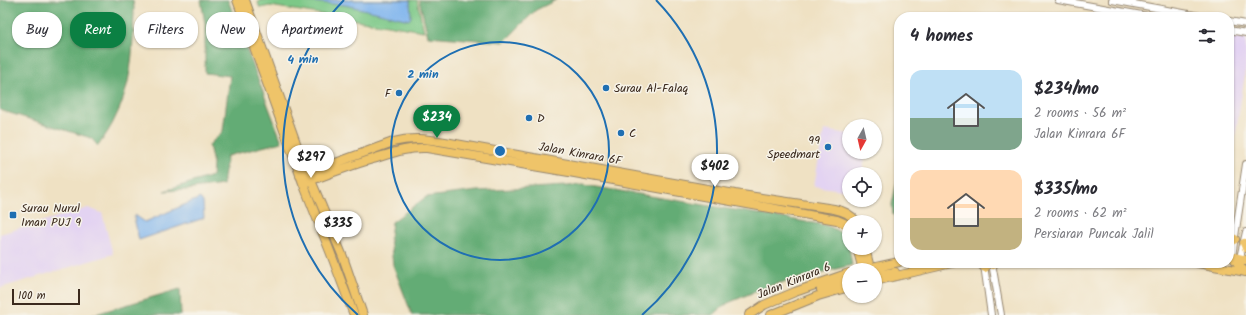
<!DOCTYPE html>
<meta charset="utf-8">
<style>
body{margin:0;font-family:Kalam,sans-serif;background:#f7f7f7;color:#2b2b33;height:100vh;display:flex;flex-direction:column;font-size:15px;white-space:nowrap}
*{box-sizing:border-box;margin:0}
p{font-size:13px;color:#7c7c81}
.icon{flex:none;width:22px;height:22px;fill:none;stroke:currentColor;stroke-width:2;stroke-linecap:round;stroke-linejoin:round}
.map{position:relative;flex:1;overflow:hidden}
.panel{position:absolute;left:894px;top:12px;width:340px;height:256px;display:flex;flex-direction:column;background:#fff;border-radius:16px;box-shadow:0 1px 3px #0004}
.panel>*{flex:none}
.guide{position:absolute;left:12px;top:12px;width:380px;height:36px;display:flex;gap:8px}
.needle{width:26px;rotate:188deg}
.controls{position:absolute;left:842px;top:119px;display:grid;gap:8px}
.controls a{display:grid;place-items:center;width:40px;height:40px;border-radius:50%;background:#fff;box-shadow:0 1px 3px #0004;font-size:20px}
.scale{position:absolute;left:12px;bottom:10px;width:68px;box-sizing:border-box;padding-left:4px;border:2px solid #3b2a1e;border-top:0;font-size:11px;line-height:14px;white-space:nowrap;color:#3b2a1e;-webkit-text-stroke:3px #f7f3e8;paint-order:stroke}
.price{position:absolute;translate:-50% -34px;padding:0 9px;border-radius:14px;background:#fff;color:#222;font-size:13px;line-height:26px;filter:drop-shadow(0 1px 2px #0008)}
.price::after{content:'';position:absolute;left:50%;top:24px;width:12px;height:9px;margin-left:-6px;background:inherit;clip-path:polygon(0 0,100% 0,50% 100%)}
.price.current{background:#0b8043;color:#fff}
ul{padding:0;list-style:none}
li{display:flex;align-items:center;gap:12px;height:100px;padding:0 16px}
li span{display:grid;place-items:center;flex:none;width:112px;height:80px;border-radius:12px;color:#555}
li>.icon{margin-inline-start:auto}
span .icon{width:48px;height:48px;fill:#fffc;stroke-width:1}
li b{font-size:17px}
h2{display:flex;justify-content:space-between;align-items:center;height:48px;padding:0 16px;font-size:17px}
.pill{padding:0 14px;border-radius:16px;background:#fff;box-shadow:0 1px 3px #0004;font-size:14px;line-height:36px}
.pill.current{background:#0b8043;color:#fff}
.map>svg:first-child{display:block}
</style>
<div class="map">
<svg width="1246" height="315" viewBox="0 0 1246 315">
<rect width="100%" height="100%" fill="#f7f3e8"/>
<filter id="ink" filterUnits="userSpaceOnUse"><feTurbulence type="fractalNoise" baseFrequency=".025" numOctaves="2"/><feDisplacementMap in="SourceGraphic" scale="8" xChannelSelector="R" yChannelSelector="G"/><feConvolveMatrix kernelMatrix="1 2 1 2 8 2 1 2 1" color-interpolation-filters="sRGB"/></filter>
<filter id="wash" filterUnits="userSpaceOnUse"><feTurbulence type="fractalNoise" baseFrequency=".012" numOctaves="4" result="noise"/><feDisplacementMap in="SourceGraphic" scale="16" xChannelSelector="R" yChannelSelector="G"/><feGaussianBlur stdDeviation="0.9" result="paint"/><feColorMatrix in="noise" values="0 0 0 0 0 0 0 0 0 0 0 0 0 0 0 0 0 1.4 0 .05"/><feComposite in="paint" operator="in"/></filter>
<g filter="url(#wash)">
<rect width="100%" height="100%" fill="#efe1c3"/>
<path fill="#e3d3f2" d="M1229,35L1246,38V68L1229,176Z
M824,130L849,134V152H866L862,174H849V191L814,186Z
M88,208L102,213L113,254L0,288V234Z"/>
<path fill="#7bc887" stroke="#5b7952" d="M260,0H417L424,31L270,6L260,8L258,3Z"/>
<path fill="#64ac74" stroke="#506b49" d="M0,0H133L134,8C133,44 133,81 117,114C112,126 105,136 98,146L91,138L0,110Z
M201,0H228L282,142L227,156L223,185L185,190L164,191L212,176L213,164L209,145L223,131L230,76L205,73V24Z
M419,0H556L536,10L504,42L428,36Z
M899,172V226L898,218L893,214L892,204Z
M584,185L825,225C849,234 848,241 852,265L768,286L728,303L713,315H412L393,265L390,238L392,222L426,197L477,191Z
M180,289L181,315H92Z"/>
<path fill="#80b5ee" stroke="#5e7086" d="M287,0H410L411,17L409,20L345,5Z
M200,198L203,202L204,218L139,240L134,217L135,215L145,222Z"/>
</g>
<g filter="url(#ink)">
<g fill="none" stroke-linecap="round" stroke-linejoin="round">
<g stroke="#958670" stroke-width="8">
<path id="minor" d="M1058,0L1153,17
M1112,0L1205,17
M1229,21L1246,24
M1229,30L1246,33
M1232,256L1246,164
M1240,258L1246,232
M992,263L1001,315
M984,265L991,315"/>
</g>
<g stroke="#958670" stroke-width="10">
<path id="major" d="M237,0L303,183L331,254L354,315
M245,0L300,154L343,257L363,315
M300,155L310,163L326,165
M300,176L393,142C412,137 426,139 445,142L735,194L834,209C844,211 850,214 857,222
M303,183C326,175 349,166 373,159C392,153 407,147 427,148L569,172L837,220L844,223L849,226
M1244,243L1246,248
M1229,244L1235,239
M857,248L863,270
M865,248L870,268
M1230,256L1246,260
M1232,256L1245,272
M980,263L985,268
M1198,263L1246,272
M993,265L994,263
M863,270L899,262
M875,275L895,272
M875,281L952,263
M821,290L849,280
M749,315L764,305L795,292L849,273
M771,315L818,296L849,287"/>
</g>
<use href="#minor" stroke="#fff" stroke-width="6"/>
<use href="#major" stroke="#efc469" stroke-width="8"/>
</g>
</g>
<g fill="none" stroke="#1f6fb2" stroke-width="2">
<circle cx="500" cy="151" r="109"/>
<path d="M358 315A217 217 0 0 1 344 0M656 0A217 217 0 0 1 642 315"/>
</g>
<g fill="#1f6fb2" stroke="#f7f3e8" stroke-width="1.5">
<circle cx="606" cy="88" r="4"/>
<circle cx="399" cy="93" r="4"/>
<circle cx="529" cy="118" r="4"/>
<circle cx="621" cy="133" r="4"/>
<circle cx="828" cy="147" r="4"/>
<rect x="9" y="211" width="8" height="8" rx="2"/>
</g>
<g text-anchor="middle" dominant-baseline="central" stroke-width="3" stroke-linejoin="round" paint-order="stroke">
<g font-size="12" fill="#3b2a1e" stroke="#f7f3e8" text-anchor="start">
<text x="614" y="88">Surau Al-Falaq</text>
<text x="391" y="93" text-anchor="end">F</text>
<text x="537" y="118">D</text>
<text x="629" y="133">C</text>
<text x="820" y="140" text-anchor="end">99<tspan x="820" dy="14">Speedmart</tspan></text>
<text x="21" y="208">Surau Nurul<tspan x="21" dy="14">Iman PUJ 9</tspan></text>
</g>
<g font-size="12" fill="#3b2a1e" stroke="#f7f3e8">
<text transform="translate(580 154) rotate(10)">Jalan Kinrara 6F</text>
<text transform="translate(794 281) rotate(-22)">Jalan Kinrara 6</text>
</g>
</g>
<circle cx="500" cy="151" r="6" fill="#1f6fb2" stroke="#f7f3e8" stroke-width="2"/>
<g font-size="12" text-anchor="middle" font-weight="bold" fill="#1f6fb2" stroke="#f7f3e8" stroke-width="3" stroke-linejoin="round" paint-order="stroke">
<text x="303" y="63">4 min</text>
<text x="423" y="78">2 min</text>
</g>
</svg>
<div class="controls">
<a><svg class="needle" viewBox="-14 -14 28 28"><path d="M0-13l5 13h-10z" fill="#e53935"/><path d="M0 13l5-13h-10z" fill="#7c7c81"/></svg></a>
<a><svg class="icon" aria-label="locate" viewBox="0 0 24 24"><circle cx="12" cy="12" r="6"/><path d="M12 2v4M12 18v4M2 12h4M18 12h4"/></svg></a>
<a>+</a>
<a>−</a>
</div>
<div class="scale">100 m</div>
<b class="price current" style="left:437px;top:139px">$234</b>
<b class="price" style="left:311px;top:179px">$297</b>
<b class="price" style="left:715px;top:188px">$402</b>
<b class="price" style="left:338px;top:245px">$335</b>
<div class="guide">
<a class="pill">Buy</a>
<a class="pill current">Rent</a>
<a class="pill">Filters</a>
<a class="pill">New</a>
<a class="pill">Apartment</a>
</div>
<section class="panel">
<h2>4 homes<svg class="icon" aria-label="filters" viewBox="0 0 24 24"><path d="M4 7h16M4 17h16"/><circle cx="9" cy="7" r="2"/><circle cx="15" cy="17" r="2"/></svg></h2>
<ul>
<li><span style="background:linear-gradient(#bfe0f5 60%,#7fa58c 0)"><svg class="icon" aria-label="home" viewBox="0 0 24 24"><path d="M3 11l9-7 9 7M6 9v11h12V9"/></svg></span><div><b>$234/mo</b><p>2 rooms · 56 m²</p><p>Jalan Kinrara 6F</p></div></li>
<li><span style="background:linear-gradient(#ffd9b3 60%,#c2b280 0)"><svg class="icon" aria-label="home" viewBox="0 0 24 24"><path d="M3 11l9-7 9 7M6 9v11h12V9"/></svg></span><div><b>$335/mo</b><p>2 rooms · 62 m²</p><p>Persiaran Puncak Jalil</p></div></li>
</ul>
</section>
</div>
